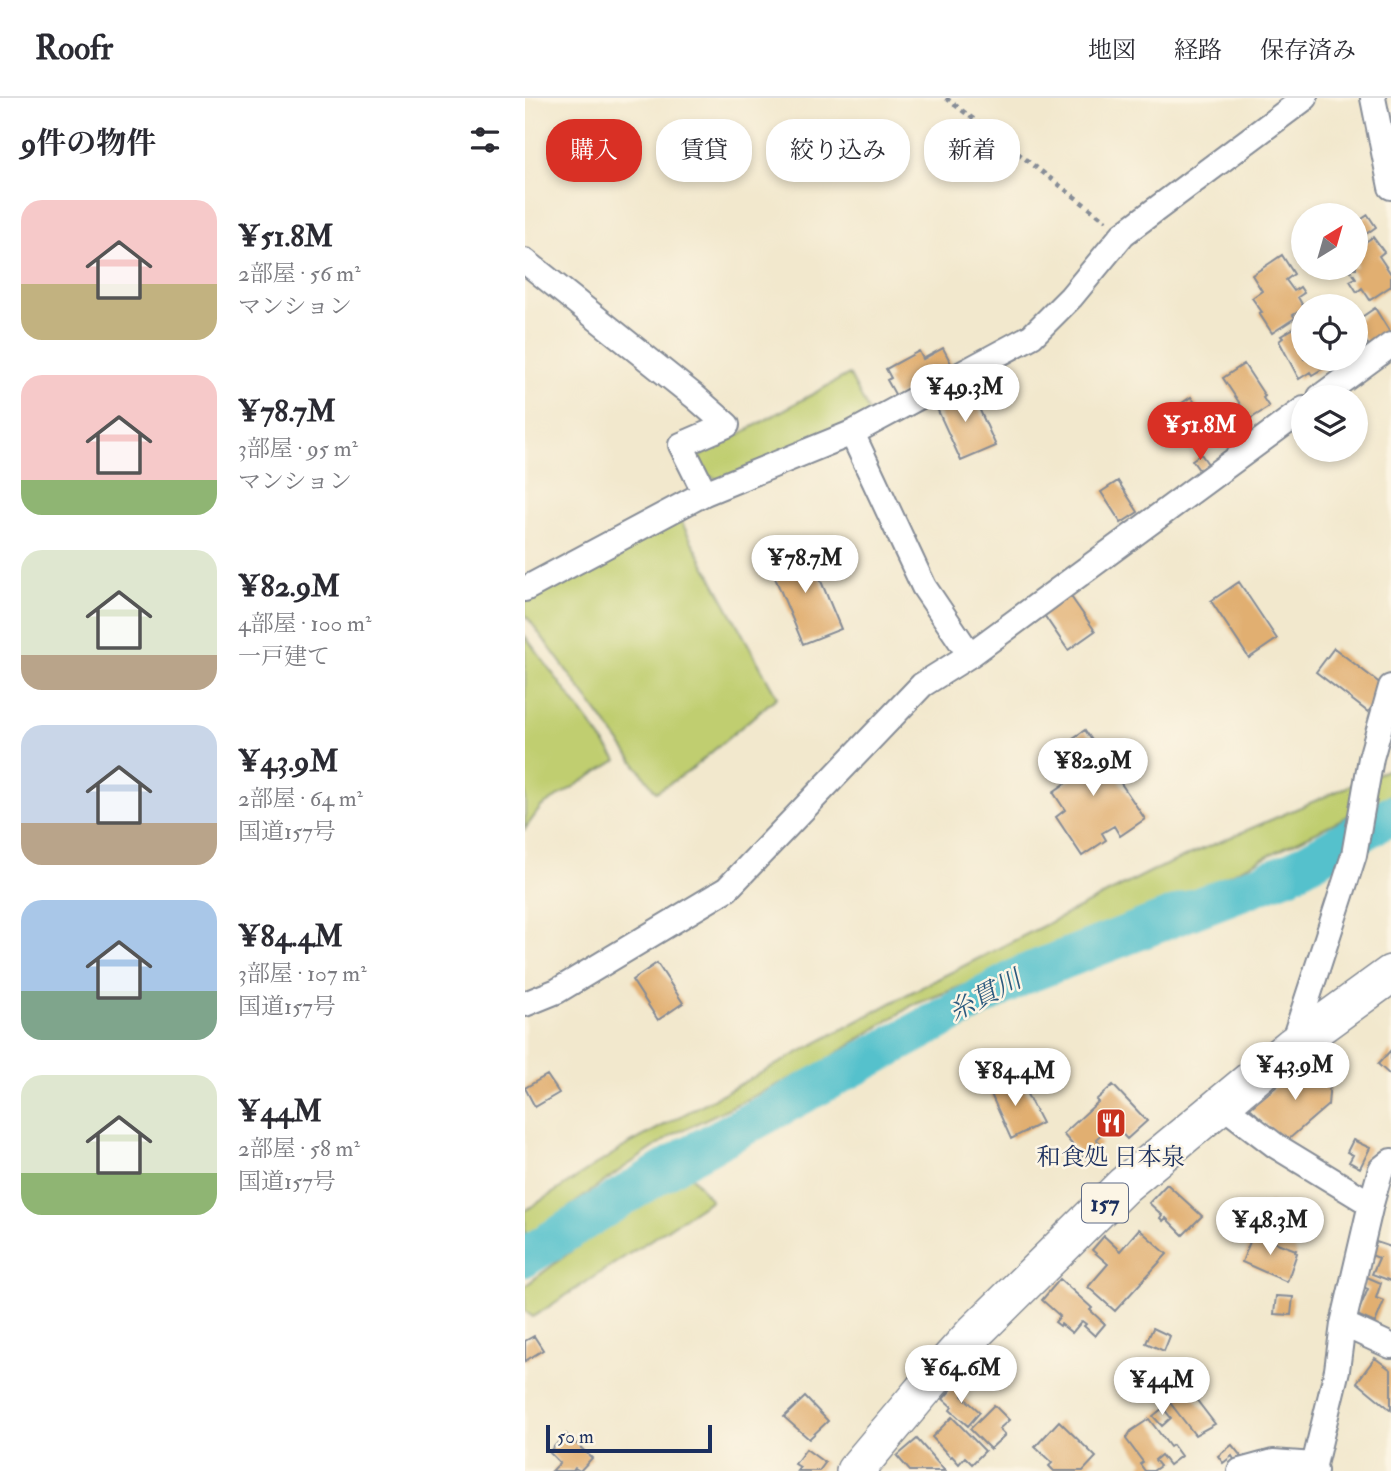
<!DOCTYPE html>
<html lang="ja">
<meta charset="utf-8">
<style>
body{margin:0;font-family:"IM FELL Double Pica","Noto Serif JP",serif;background:#f2f2f3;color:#2b2b33;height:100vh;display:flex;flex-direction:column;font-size:26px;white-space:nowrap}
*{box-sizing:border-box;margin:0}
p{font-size:23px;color:#7c7c81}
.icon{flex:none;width:38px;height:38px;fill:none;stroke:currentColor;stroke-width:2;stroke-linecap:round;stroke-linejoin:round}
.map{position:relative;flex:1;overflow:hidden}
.details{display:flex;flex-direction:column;background:#fff;width:525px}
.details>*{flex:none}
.top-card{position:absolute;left:21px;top:21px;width:665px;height:63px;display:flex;gap:14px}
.needle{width:46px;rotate:37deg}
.tools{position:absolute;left:766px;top:105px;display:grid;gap:14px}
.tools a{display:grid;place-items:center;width:77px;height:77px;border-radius:50%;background:#fff;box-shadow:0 4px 10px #0003;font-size:35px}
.scale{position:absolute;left:21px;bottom:18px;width:166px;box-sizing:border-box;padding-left:7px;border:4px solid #1b2f5e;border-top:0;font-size:19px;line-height:24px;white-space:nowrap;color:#1b2f5e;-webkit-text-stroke:5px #fcf5e5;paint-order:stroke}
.price{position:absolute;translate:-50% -60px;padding:0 16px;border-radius:24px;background:#fff;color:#222;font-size:23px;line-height:46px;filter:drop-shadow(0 2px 4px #0008)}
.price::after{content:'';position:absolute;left:50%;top:42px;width:21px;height:16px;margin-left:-10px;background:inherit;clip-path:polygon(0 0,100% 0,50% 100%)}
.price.on{background:#d93025;color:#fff}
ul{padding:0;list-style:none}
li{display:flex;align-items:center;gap:21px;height:175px;padding:0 21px}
li span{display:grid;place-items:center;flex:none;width:196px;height:140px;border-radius:21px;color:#555}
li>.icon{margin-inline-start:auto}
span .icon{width:84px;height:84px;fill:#fffc;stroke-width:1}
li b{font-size:30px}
h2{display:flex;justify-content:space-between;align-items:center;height:84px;padding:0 21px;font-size:30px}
.pill{padding:0 24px;border-radius:28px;background:#fff;box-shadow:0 4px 10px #0003;font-size:24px;line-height:63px}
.pill.on{background:#d93025;color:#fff}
header{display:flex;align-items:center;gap:42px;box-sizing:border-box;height:98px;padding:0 35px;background:#fff;border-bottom:2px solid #e1e1e2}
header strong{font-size:33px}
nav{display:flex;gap:38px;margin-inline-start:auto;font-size:24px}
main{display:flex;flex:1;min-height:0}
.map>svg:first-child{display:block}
</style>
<header>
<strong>Roofr</strong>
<nav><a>地図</a><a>経路</a><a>保存済み</a></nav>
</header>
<main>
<section class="details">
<h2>9件の物件<svg class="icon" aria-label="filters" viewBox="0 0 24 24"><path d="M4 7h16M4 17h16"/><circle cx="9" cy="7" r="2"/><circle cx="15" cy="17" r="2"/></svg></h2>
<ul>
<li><span style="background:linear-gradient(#f6c9c9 60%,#c2b280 0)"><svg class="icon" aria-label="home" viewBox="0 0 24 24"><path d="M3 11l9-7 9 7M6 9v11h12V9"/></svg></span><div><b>¥51.8M</b><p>2部屋 · 56 m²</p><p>マンション</p></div></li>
<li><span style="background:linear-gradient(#f6c9c9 75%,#8fb573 0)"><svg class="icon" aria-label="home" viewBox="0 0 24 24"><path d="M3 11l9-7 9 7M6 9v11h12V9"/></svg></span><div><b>¥78.7M</b><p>3部屋 · 95 m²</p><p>マンション</p></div></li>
<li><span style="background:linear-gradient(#dfe7d0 75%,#b9a48a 0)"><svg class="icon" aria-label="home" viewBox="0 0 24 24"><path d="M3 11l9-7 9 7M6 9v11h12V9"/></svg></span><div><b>¥82.9M</b><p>4部屋 · 100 m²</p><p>一戸建て</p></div></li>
<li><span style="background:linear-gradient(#c9d6e8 70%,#b9a48a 0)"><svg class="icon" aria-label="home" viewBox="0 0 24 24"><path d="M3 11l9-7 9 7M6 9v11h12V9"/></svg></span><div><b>¥43.9M</b><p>2部屋 · 64 m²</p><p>国道157号</p></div></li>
<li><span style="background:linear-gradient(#a9c7e8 65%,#7fa58c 0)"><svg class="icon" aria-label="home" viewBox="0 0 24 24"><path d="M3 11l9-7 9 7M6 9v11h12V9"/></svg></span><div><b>¥84.4M</b><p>3部屋 · 107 m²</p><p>国道157号</p></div></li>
<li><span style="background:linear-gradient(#dfe7d0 70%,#8fb573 0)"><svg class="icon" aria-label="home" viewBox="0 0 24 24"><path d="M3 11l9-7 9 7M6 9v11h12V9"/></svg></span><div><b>¥44M</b><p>2部屋 · 58 m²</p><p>国道157号</p></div></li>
</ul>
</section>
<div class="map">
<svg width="866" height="1373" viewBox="0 0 866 1373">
<rect width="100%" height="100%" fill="#fcf5e5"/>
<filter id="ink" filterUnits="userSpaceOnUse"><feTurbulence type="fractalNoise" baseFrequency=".0143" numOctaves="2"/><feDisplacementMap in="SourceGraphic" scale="14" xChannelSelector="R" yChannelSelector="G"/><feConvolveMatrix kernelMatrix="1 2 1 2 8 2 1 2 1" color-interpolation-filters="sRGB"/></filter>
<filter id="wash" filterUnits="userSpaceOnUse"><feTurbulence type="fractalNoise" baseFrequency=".00686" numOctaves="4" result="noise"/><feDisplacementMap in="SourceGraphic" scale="28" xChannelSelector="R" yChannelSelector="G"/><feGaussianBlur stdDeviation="1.57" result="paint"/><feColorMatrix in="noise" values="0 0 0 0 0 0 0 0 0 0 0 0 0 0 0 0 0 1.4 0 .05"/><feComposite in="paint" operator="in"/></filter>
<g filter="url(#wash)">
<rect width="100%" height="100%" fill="#f2e8cd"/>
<path fill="#c0ce70" stroke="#6e7e67" stroke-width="2" d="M324,276L345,316L195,382L183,378L173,359Z
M153,418L252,599L163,674L131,694L0,516V501Z
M0,538L92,662L16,709L0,731Z
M866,670V697L626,815L388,907L290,969L149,1036L97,1071L0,1141V1113L102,1047L377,899L627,773Z
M163,1074L186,1102L8,1219L0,1213V1188L105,1109Z"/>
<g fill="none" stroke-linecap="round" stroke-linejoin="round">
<path stroke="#54c1cc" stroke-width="40" d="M0,1159L165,1057L498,877L765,774L866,717"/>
</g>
<g id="blocks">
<path fill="#e1af71" d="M843,117L851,129L831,143V125Z
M848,139L859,154L854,158L866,176V188L845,202L837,190L832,194L825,183L831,180L824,170H831V150Z
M757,157L769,176L761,182L769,193L775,189L779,195L773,199L779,210L768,217L770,220L747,235L734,215L737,214L727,200L737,193L727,177Z
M850,210L866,236L845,249L831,229V223Z
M779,224V261H814L787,277L785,274L774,281L754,243L758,240L756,238Z
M418,250L429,271L371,298L362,282L366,280L361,271L394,253L398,261Z
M719,266L740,298L738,300L744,309L725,321L698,280Z
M444,288L471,348L436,363L409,304Z
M666,299L680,319L652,338L650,335L645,338L640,330L644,327L638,318Z
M676,356L683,366L674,372L667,362Z
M593,383L613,414L596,425L576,394Z
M273,450L277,462L293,455L300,474L293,476L316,531L278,546L243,463Z
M714,484L752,541L724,560L686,503Z
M542,493L570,533L543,552L515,511Z
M809,550L861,590L843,614L791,574Z
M560,632L620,721L595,738L589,728L577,735L581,742L557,758L531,719L540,712L528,694L554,676L535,649Z
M132,865L158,905L133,922L107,882Z
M866,952V978L853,966Z
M787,963L805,983L803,1007L764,1041L762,1039L758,1042L725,1010L758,983L761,987Z
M22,977L34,995L10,1009L0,990Z
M493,979L517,1025L486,1041L465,994Z
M588,987L622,1023L602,1041L588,1026L571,1041L576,1046L560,1061L538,1036L573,1004L571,1002Z
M828,1042L845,1050L835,1070L824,1064L828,1057L822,1054Z
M642,1086L677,1118L658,1137L641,1120L638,1123L635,1120L637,1117L624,1105Z
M744,1104L777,1121L770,1135L736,1118Z
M614,1131L642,1156L590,1213L563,1189L583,1166L567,1152L579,1138L595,1153Z
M728,1136L771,1152L770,1154L772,1155L762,1184L717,1164Z
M851,1144L866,1149V1183L847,1176L854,1160L846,1157Z
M842,1179L856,1185L851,1200L859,1203L850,1225L832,1217L843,1191L838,1189Z
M535,1181L567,1210L565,1212L580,1226L570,1238L559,1228L561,1226L557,1223L547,1235L536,1226L535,1228L530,1224L535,1218L517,1202Z
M751,1198L768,1199L766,1217L749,1216Z
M628,1230L645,1238L639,1253L621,1245Z
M9,1238L18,1252L0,1263V1243Z
M850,1260L866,1272V1312L832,1284Z
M654,1279L690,1326L670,1337L639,1297L645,1285Z
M433,1284L442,1292L437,1298L455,1314L443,1328L425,1312L427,1309L418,1301Z
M280,1299L303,1323L284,1341L259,1319Z
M469,1307L484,1322L474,1331L480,1337L465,1351L445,1331Z
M638,1310L646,1320L637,1328L628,1318Z
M427,1319L460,1353L447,1366L440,1359L434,1366L427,1358L425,1359L407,1339Z
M624,1321L645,1349L648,1347L656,1358L644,1367L636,1357L630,1362L635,1368L628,1373H620L615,1366L618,1364L601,1341L606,1333Z
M534,1323L571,1359L558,1373H529L524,1368L527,1365L510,1349Z
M41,1336L67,1360L55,1373L50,1370L48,1373H27L35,1365L24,1354Z
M392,1341L420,1373H385L372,1358Z
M707,1347L716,1358L710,1363L707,1358L698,1365L693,1358Z
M281,1351L300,1365L294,1373H272L275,1369L270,1366Z"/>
</g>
</g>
<g filter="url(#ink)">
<use href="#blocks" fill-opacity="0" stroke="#868c96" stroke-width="2"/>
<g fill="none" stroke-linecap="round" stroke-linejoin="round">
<g stroke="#868c96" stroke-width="28">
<path id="minor" d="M848,0L866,89
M0,163L169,298L202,327L156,347L180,395
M795,299L866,247
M327,335L399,489L445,557
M0,491L180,395L327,335L507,238L546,199L598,136L780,0
M0,906L32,893L202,791L397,587L445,557L779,311
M767,948L829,757L846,660L866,589
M697,1007L751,1048L846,1106
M818,1226L866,1248
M715,1373L748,1364L789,1367
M790,1373L789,1367L812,1272L818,1226L846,1106L856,1071L866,1063"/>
</g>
<g stroke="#868c96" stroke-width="40">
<path id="highway" d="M330,1373L404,1285L449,1235L599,1087L767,948L866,876"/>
</g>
<path stroke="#868c96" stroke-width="4.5" stroke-dasharray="5 5" stroke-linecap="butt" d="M421,0L581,123"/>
<use href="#minor" stroke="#fff" stroke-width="24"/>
<use href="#highway" stroke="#fff" stroke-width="37"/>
</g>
</g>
<defs>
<g id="restaurant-square" transform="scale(1.575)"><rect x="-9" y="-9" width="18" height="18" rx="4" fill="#c8321e" stroke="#fcf5e5"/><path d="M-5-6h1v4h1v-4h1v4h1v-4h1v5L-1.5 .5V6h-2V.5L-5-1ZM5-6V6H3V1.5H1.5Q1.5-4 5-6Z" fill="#fff"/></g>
</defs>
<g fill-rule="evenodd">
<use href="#restaurant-square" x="586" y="1025"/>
</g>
<g text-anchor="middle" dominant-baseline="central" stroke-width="5" stroke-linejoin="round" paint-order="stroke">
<rect fill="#fcf5e5" stroke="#5e6a86" stroke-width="2" x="557" y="1085.5" width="46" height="39" rx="5"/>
<g font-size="23" font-weight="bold" fill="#1b2f5e">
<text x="580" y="1105">157</text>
</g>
<g font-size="24" fill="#1b2f5e" stroke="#fcf5e5">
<text x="586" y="1059">和食処 日本泉</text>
</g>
<g font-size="26" font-style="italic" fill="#2c5b7f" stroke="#fcf5e5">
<text transform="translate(460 898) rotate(-28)">糸貫川</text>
</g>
</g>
</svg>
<div class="tools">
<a><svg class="needle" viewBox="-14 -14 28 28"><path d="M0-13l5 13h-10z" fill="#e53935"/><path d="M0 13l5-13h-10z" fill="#7c7c81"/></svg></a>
<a><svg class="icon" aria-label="locate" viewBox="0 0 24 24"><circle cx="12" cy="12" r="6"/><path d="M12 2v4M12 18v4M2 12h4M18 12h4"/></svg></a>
<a><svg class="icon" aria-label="layers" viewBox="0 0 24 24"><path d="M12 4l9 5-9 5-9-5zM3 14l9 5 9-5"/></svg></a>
</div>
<div class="scale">50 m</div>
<b class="price" style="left:440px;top:326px">¥49.3M</b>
<b class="price on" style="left:675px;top:364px">¥51.8M</b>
<b class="price" style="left:280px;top:497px">¥78.7M</b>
<b class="price" style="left:568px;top:700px">¥82.9M</b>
<b class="price" style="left:770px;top:1004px">¥43.9M</b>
<b class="price" style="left:490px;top:1010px">¥84.4M</b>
<b class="price" style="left:745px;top:1159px">¥48.3M</b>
<b class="price" style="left:436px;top:1307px">¥64.6M</b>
<b class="price" style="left:637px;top:1319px">¥44M</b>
<div class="top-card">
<a class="pill on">購入</a>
<a class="pill">賃貸</a>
<a class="pill">絞り込み</a>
<a class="pill">新着</a>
</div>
</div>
</main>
